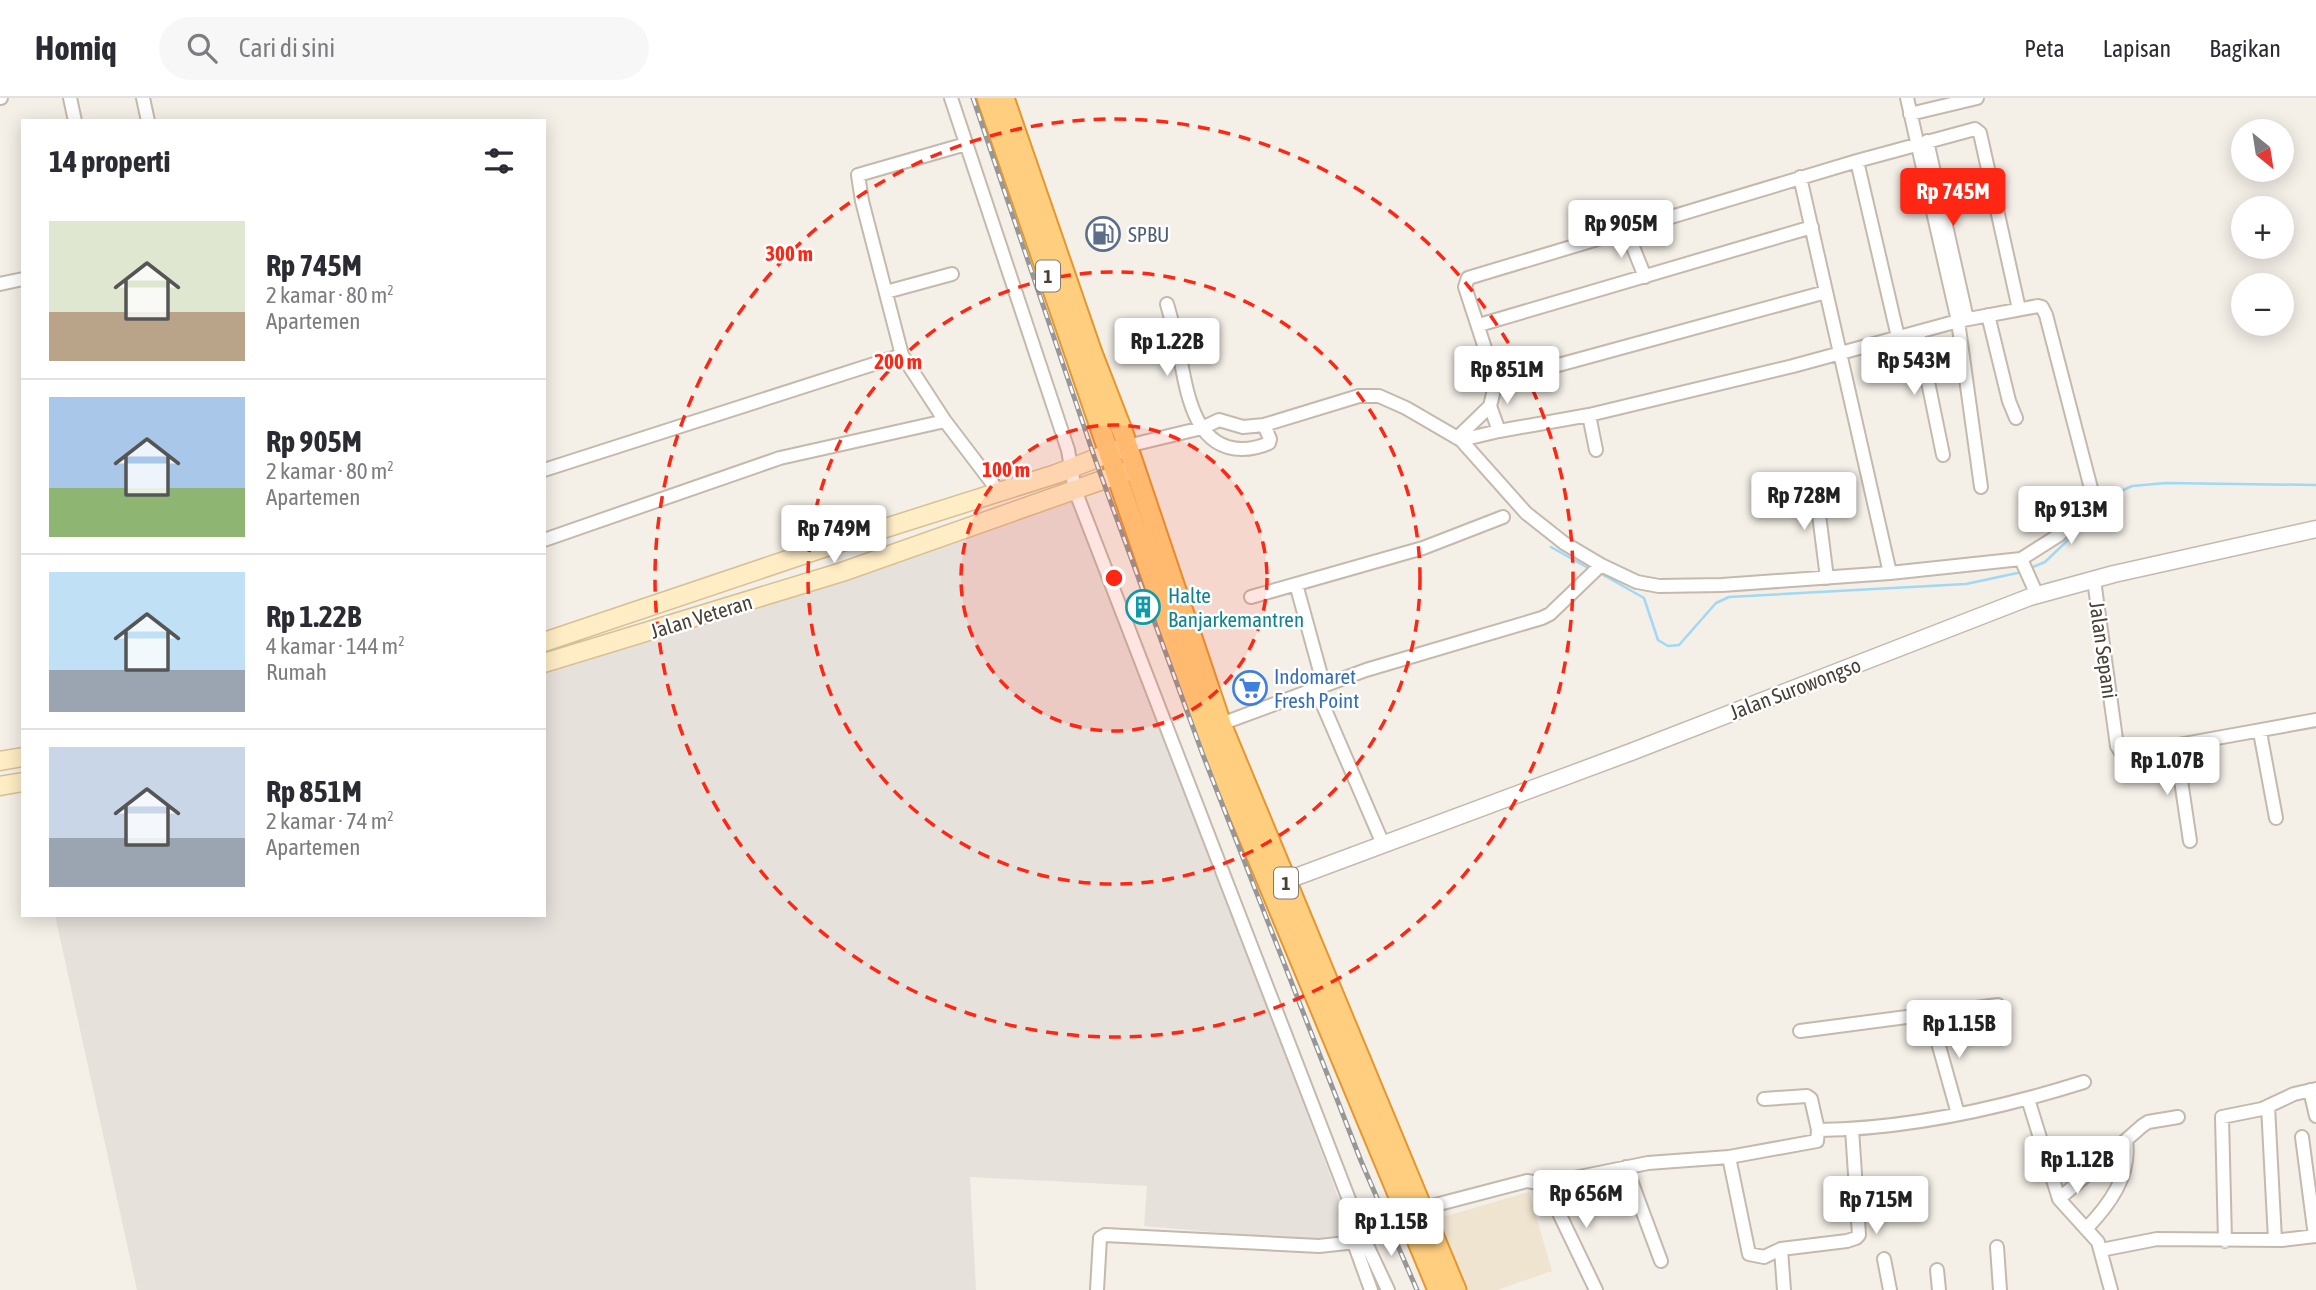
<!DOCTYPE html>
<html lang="id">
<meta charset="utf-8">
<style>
body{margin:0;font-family:"Asap Condensed",sans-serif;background:#f7f7f7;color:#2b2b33;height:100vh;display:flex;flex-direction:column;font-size:26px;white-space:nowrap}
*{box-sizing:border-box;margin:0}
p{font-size:23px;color:#7c7c81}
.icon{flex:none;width:38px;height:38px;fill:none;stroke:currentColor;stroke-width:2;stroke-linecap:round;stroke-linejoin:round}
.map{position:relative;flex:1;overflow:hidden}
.details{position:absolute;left:21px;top:21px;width:525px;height:798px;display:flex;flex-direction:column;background:#fff;border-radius:0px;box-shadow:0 4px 18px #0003}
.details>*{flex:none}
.needle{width:46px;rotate:150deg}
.fabs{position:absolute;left:2231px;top:21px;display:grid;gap:14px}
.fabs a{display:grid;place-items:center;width:63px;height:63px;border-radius:50%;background:#fff;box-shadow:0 4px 18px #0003;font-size:35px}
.price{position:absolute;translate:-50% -60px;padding:0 16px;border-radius:7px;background:#fff;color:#222;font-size:23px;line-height:46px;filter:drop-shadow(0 2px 4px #0008)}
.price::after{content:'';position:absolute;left:50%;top:42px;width:21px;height:16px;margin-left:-10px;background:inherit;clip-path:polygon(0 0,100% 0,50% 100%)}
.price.active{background:#ff2613;color:#fff}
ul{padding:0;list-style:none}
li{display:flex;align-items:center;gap:21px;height:175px;padding:0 28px}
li+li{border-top:2px solid #e1e1e2}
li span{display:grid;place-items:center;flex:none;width:196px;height:140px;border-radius:0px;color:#555}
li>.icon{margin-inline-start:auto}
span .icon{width:84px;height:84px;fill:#fffc;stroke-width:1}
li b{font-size:30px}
h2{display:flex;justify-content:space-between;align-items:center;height:84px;padding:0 28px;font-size:30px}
header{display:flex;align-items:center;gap:42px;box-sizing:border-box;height:98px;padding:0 35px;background:#fff;border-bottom:2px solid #e1e1e2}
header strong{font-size:33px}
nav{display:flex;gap:38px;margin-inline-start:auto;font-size:24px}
.search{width:490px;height:63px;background:#f7f7f7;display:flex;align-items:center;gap:18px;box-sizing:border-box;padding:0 24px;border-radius:38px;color:#7c7c81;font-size:26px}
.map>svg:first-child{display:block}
</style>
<header>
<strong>Homiq</strong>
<div class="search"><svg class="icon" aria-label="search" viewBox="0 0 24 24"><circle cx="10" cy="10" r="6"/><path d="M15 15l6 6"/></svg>Cari di sini</div>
<nav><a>Peta</a><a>Lapisan</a><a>Bagikan</a></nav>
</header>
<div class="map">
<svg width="2316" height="1192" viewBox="0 0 2316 1192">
<rect width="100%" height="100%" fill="#f4efe7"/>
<path fill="#e7e1dc" d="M1075,392L1353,1139L1340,1142H1304L1144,1128L1147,1088L970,1079L976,1192H137L55,817H544V565Z"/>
<path fill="#eee4d0" d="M1529,1094L1552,1173L1497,1192H1466L1436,1121Z"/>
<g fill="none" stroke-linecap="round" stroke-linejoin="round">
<path stroke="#a0d8f5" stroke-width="2.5" d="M1551,449L1590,471
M2028,471L2045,464L2117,395L2132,388L2166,385L2316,387
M1600,475L1644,500L1658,542L1668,548L1679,547L1716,505L1729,499L1966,486L2022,474"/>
<g stroke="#c4b9ac" stroke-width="16">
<path id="minor" d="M0,0H1
M70,0L75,23
M143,0L148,23
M951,0L1068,352L1075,392L1365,1143L1388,1192
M1907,0L1958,223L1981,389
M1910,16L1977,0
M1927,43L1967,221
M966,46L858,77L862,103L902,257L945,323L999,394
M1857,63L1898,239
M1800,79L1890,475
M1627,134L1645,179
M0,186L23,181
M886,194L952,176
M1167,206C1171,220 1175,235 1178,249C1186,286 1191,351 1242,351C1251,351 1260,349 1269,345L1270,341L1264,327
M1988,217L2009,303L2016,320
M1479,227L1812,129
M1918,235L1943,357
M1496,284L1826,194
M1589,317L1596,352
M1499,333L1490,308L1496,284L1465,189L1468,180L1857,63L1975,31L1980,35L2019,211
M1457,340L1490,308
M1461,342L1499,333L1589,317L1793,268L1958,223L2038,208L2042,209L2046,217L2094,402L2059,437L2021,461
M1127,348L1202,330L1219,322L1243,329L1264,327L1359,298H1379L1406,310L1461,342L1526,415L1564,445L1601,467L1637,484L1659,488L1722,487L1890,475L2021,461L2037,497
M544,372L902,257
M1815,385L1827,480
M544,442L780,360L945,323
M2094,482L2117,648L2123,657L2316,622
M1296,486L1324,588
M1251,499L1423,450L1503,419
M1316,591L1383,746
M1221,626L1366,572L1542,520L1550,516L1601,467
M2260,634L2276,720
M2176,649L2190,743
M1930,916L1958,1016
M1800,933L1998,907
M2310,992L2316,1018
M1764,1001L1807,998L1811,1001L1818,1032C1905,1031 2001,1010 2084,984
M2028,1001L2059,1101L2098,1144L2111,1192
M2268,1008L2275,1142
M2302,1039L2315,1138
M1729,1059L1817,1043L1818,1032
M1626,1069L1661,1163
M1545,1086L1596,1192
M2059,1101L2142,1028L2148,1024L2178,1019
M1416,1112L1527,1083L1545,1086L1648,1065L1729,1059L1749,1156L1764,1159L1781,1151L1847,1143L1856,1140L1859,1137L1852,1031
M2086,1131C2109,1107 2131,1078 2126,1043
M2225,1143L2222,1019L2262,1011L2294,996L2316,991
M1354,1145L1371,1192
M1997,1149L2000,1192
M1781,1151L1784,1192
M2101,1152L2157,1141L2282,1142L2316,1138
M1884,1161L1890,1192
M1937,1172L1939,1192
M1097,1192L1100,1140L1105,1137L1319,1148L1365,1143"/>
</g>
<g stroke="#c4b9ac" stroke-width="19">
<path id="tertiary" d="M1285,783L1631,654L2030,499L2114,476L2316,431"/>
</g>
<g stroke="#d7c194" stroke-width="21">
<path id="secondary" d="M544,544L835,446L1056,376L1120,351
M544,565L842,474L1128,373
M0,663L23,659
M0,688L23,684"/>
</g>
<g stroke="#e7962e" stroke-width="23">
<path id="trunk" d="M987,0L1205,634L1438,1192
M1004,0L1092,255L1123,335L1221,626L1456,1192"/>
</g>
<use href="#minor" stroke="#fff" stroke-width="12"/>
<use href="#tertiary" stroke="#fff" stroke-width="16"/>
<use href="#secondary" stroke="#ffedc6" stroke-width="18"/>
<use href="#trunk" stroke="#ffce7e" stroke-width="19"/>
<g stroke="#979797" stroke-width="5">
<path id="rail" d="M973,0L1095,361L1203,657L1361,1063L1417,1192"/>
</g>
<use href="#rail" stroke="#fff" stroke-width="2.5" stroke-dasharray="8" stroke-linecap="butt"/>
</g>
<circle cx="1114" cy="480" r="153" fill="#ff2613" fill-opacity=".12"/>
<g fill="none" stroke="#ff2613" stroke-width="3.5" stroke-dasharray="12 9">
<circle cx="1114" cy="480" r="153"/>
<circle cx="1114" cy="480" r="306"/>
<circle cx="1114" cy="480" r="459"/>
</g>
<defs>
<g id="fuel-ring" transform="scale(1.75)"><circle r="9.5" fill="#fff" stroke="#5c6f8a" stroke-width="1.5"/><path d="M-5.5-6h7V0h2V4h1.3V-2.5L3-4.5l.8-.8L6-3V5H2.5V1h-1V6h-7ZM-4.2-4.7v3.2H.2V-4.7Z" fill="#5c6f8a"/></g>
<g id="building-ring" transform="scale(1.75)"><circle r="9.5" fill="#fff" stroke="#0f9aa8" stroke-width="1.5"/><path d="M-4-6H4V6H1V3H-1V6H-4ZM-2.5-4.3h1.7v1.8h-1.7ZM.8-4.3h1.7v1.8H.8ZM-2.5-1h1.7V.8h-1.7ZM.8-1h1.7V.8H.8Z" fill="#0f9aa8"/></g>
<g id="supermarket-ring" transform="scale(1.75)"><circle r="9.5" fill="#fff" stroke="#3f7fe0" stroke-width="1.5"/><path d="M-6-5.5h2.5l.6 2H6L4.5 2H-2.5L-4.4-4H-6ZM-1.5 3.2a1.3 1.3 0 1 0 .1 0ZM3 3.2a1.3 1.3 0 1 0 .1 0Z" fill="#3f7fe0"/></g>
</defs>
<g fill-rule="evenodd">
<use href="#fuel-ring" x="1103" y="136"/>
<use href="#building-ring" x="1143" y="509"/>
<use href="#supermarket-ring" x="1250" y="590"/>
</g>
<g text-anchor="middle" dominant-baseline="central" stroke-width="5" stroke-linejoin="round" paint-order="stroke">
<g fill="#fff" stroke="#7f7972" stroke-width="2">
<rect x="1036" y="162.5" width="24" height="31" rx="5"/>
<rect x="1274" y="769.5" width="24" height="31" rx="5"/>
</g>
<g font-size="19" font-weight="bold" fill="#483f35">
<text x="1048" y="178">1</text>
<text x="1286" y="785">1</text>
</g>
<g font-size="21" fill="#4e5e75" stroke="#fff" text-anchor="start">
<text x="1128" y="136">SPBU</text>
</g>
<g font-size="21" fill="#0d838f" stroke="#fff" text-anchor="start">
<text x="1168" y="497">Halte<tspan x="1168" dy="24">Banjarkemantren</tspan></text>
</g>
<g font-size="21" fill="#483f35" stroke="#fff">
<text transform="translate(701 518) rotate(-17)">Jalan Veteran</text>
<text transform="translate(2104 552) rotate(82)">Jalan Sepani</text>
<text transform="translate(1795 590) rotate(-21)">Jalan Surowongso</text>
</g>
<g font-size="21" fill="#366cbe" stroke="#fff" text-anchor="start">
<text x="1274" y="578">Indomaret<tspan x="1274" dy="24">Fresh Point</tspan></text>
</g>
</g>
<circle cx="1114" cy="480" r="10" fill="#ff2613" stroke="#fff" stroke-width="3.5"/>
<g font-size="21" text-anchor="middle" font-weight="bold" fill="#ff2613" stroke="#fff" stroke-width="5" stroke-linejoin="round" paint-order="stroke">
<text x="789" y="163">300 m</text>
<text x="898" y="271">200 m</text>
<text x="1006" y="379">100 m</text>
</g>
</svg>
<div class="fabs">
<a><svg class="needle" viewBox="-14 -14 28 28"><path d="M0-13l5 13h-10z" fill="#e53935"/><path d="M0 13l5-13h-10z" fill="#7c7c81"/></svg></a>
<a>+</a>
<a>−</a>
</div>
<b class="price active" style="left:1953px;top:130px">Rp 745M</b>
<b class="price" style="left:1621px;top:162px">Rp 905M</b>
<b class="price" style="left:1167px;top:280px">Rp 1.22B</b>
<b class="price" style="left:1914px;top:299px">Rp 543M</b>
<b class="price" style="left:1507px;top:308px">Rp 851M</b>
<b class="price" style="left:1804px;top:434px">Rp 728M</b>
<b class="price" style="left:2071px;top:448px">Rp 913M</b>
<b class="price" style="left:834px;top:467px">Rp 749M</b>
<b class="price" style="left:2167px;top:699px">Rp 1.07B</b>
<b class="price" style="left:1959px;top:962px">Rp 1.15B</b>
<b class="price" style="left:2077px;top:1098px">Rp 1.12B</b>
<b class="price" style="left:1586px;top:1132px">Rp 656M</b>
<b class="price" style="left:1876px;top:1138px">Rp 715M</b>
<b class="price" style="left:1391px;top:1160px">Rp 1.15B</b>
<section class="details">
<h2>14 properti<svg class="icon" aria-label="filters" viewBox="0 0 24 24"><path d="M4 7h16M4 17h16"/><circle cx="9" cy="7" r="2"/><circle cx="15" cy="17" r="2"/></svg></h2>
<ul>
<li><span style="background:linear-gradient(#dfe7d0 65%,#b9a48a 0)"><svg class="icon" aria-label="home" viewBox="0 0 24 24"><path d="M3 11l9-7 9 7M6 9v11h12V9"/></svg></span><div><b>Rp 745M</b><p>2 kamar · 80 m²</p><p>Apartemen</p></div></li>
<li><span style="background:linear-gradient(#a9c7e8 65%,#8fb573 0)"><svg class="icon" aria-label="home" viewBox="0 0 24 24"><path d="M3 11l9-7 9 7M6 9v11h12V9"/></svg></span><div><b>Rp 905M</b><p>2 kamar · 80 m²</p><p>Apartemen</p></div></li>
<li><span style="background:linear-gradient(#bfe0f5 70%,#9aa5b1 0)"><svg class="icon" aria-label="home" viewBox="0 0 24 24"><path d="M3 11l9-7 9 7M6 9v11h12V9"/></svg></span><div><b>Rp 1.22B</b><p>4 kamar · 144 m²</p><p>Rumah</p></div></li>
<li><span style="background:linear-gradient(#c9d6e8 65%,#9aa5b1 0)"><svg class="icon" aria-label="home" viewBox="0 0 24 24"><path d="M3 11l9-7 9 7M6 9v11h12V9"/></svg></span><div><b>Rp 851M</b><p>2 kamar · 74 m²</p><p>Apartemen</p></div></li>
</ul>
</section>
</div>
